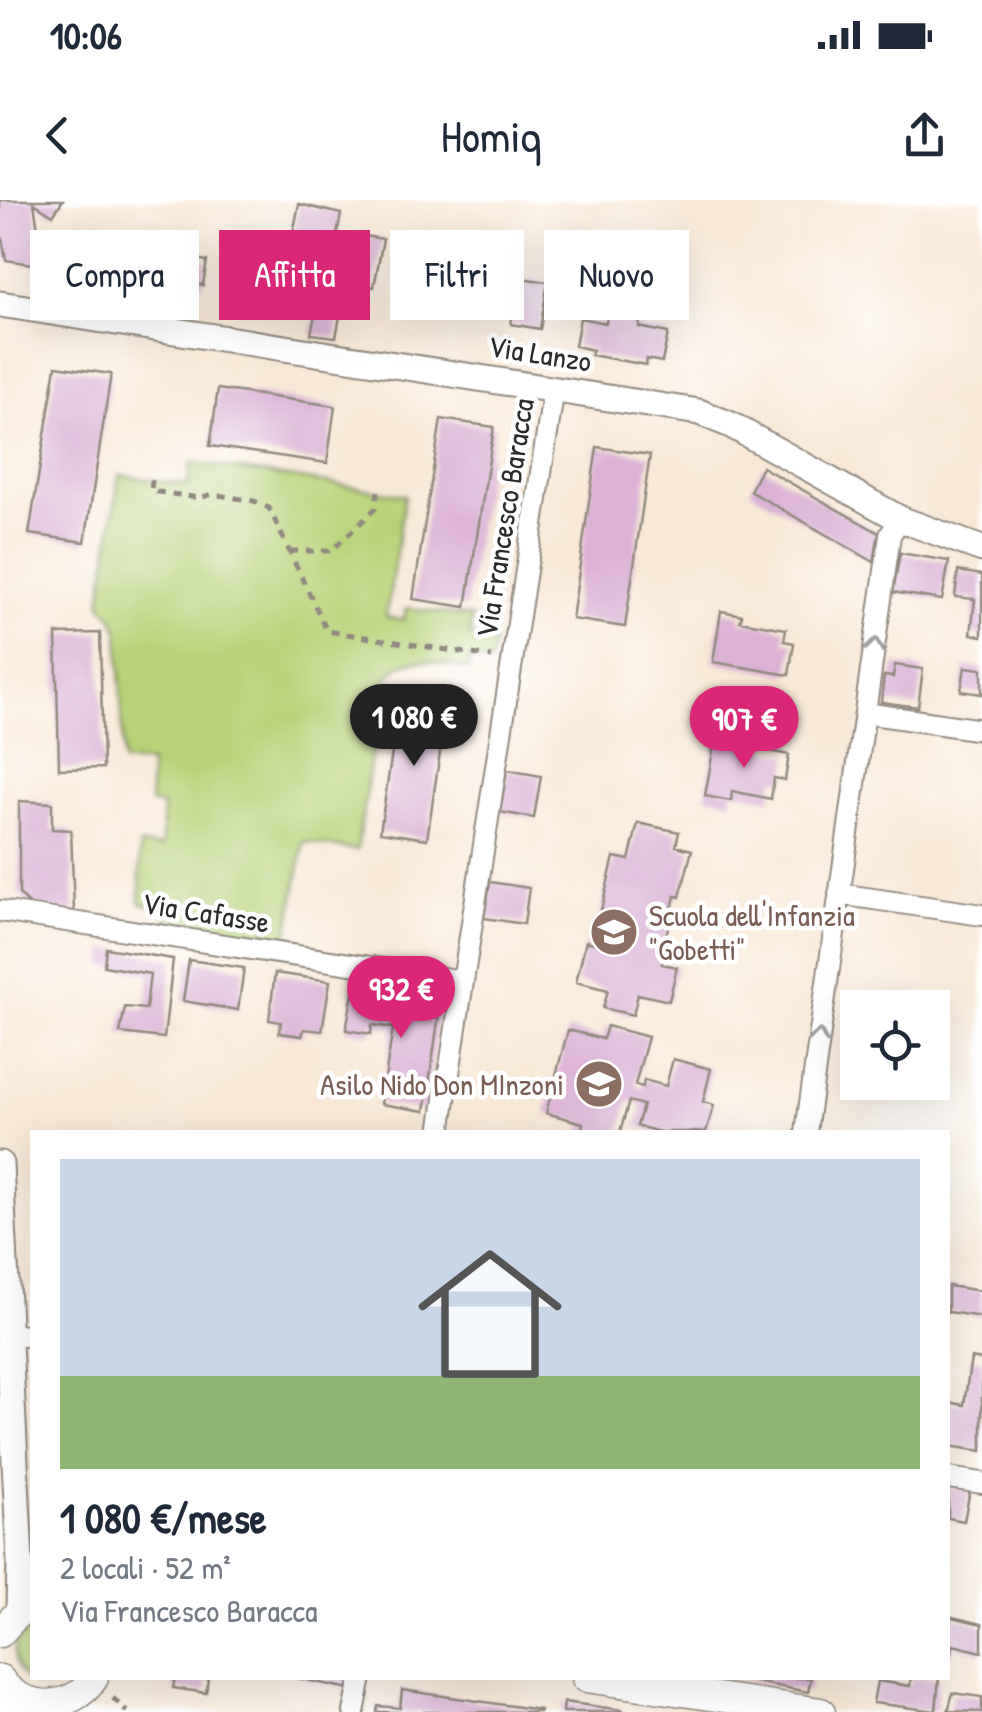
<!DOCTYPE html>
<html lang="it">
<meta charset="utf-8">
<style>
body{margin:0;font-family:"Patrick Hand",sans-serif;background:#f6f6f7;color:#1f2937;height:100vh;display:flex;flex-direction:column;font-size:38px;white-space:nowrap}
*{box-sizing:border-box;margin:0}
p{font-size:32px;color:#747a83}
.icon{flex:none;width:55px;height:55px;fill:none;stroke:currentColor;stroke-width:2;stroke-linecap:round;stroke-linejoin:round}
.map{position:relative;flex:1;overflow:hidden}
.side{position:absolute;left:30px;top:930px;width:920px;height:550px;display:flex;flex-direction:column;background:#fff;border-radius:0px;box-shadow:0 10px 40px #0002}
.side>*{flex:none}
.guide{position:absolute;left:30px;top:30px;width:922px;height:90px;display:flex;gap:20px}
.controls{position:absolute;left:840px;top:790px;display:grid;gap:20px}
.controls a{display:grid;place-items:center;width:110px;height:110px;border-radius:0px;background:#fff;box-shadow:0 10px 40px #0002;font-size:50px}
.price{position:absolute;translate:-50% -85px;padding:0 22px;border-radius:35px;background:#db2777;color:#fff;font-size:32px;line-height:65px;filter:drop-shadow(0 2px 5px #0008)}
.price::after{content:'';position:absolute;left:50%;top:60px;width:30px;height:22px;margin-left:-15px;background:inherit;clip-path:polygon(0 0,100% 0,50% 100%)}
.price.selected{background:#222;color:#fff}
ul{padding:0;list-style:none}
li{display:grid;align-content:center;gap:20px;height:530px;padding:0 30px}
li span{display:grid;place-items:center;height:310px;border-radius:0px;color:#555}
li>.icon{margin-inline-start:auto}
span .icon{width:180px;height:180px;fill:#fffc;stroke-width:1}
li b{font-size:42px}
.chip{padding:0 35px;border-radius:0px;background:#fff;box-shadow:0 10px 40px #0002;font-size:35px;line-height:90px}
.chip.selected{background:#db2777;color:#fff}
.status{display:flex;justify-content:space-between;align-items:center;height:70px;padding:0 50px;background:#fff;direction:ltr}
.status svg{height:28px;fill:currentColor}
header{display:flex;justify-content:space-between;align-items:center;height:130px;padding:0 30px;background:#fff;font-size:45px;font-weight:600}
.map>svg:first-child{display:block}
</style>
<div class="status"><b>10:06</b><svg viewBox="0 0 49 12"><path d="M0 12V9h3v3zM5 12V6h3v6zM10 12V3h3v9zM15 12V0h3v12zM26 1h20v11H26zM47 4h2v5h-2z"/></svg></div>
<header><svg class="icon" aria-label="back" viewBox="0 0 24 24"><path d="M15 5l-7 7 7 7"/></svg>Homiq<svg class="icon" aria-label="share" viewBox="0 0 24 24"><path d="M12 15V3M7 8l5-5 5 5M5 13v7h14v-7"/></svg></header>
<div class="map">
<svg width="982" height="1512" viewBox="0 0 982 1512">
<rect width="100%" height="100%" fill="#fff"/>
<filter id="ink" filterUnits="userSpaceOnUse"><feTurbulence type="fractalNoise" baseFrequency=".01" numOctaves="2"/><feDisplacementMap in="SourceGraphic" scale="20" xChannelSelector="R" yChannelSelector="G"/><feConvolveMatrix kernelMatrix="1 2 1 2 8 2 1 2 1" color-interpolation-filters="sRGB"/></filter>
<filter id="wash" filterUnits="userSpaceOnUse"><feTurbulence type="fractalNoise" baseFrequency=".0048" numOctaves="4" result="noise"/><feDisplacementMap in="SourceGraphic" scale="40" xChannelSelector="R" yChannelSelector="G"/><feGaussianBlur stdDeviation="2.25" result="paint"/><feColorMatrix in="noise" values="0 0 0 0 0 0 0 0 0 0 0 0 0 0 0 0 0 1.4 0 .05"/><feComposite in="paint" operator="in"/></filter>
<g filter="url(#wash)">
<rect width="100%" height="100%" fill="#f8e8d5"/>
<path fill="#b7d278" stroke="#717e52" stroke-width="2.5" d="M191,262L405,295L386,417L404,420L406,408L472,417L470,436L495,440L491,462L470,459L468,469C433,463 401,448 382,487L357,650L304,642L287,738L166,719L167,708L140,703V645L162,647L163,606L150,603V563H123L119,432L113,417L101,404L119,275L188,285Z
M32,1426V1478H68C39,1499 7,1476 16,1442Z"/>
<g id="blocks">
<path fill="#dbb2d6" d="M0,0H63L53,15L34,3L40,42L55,45L51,67L6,60L0,27Z
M299,4L341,14L335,45L313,40L310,52L290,48Z
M93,30L145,40L136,95L92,88V83H85Z
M359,35L383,39L374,87L335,80L342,44L356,47Z
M425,41L461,47L458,64L481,68L478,92L453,87L452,92L416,86L418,80L395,76L400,48L422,52Z
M176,45L192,48L190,58L207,61L203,85L159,77L163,53L174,55Z
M240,53L271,58L267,85L259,84L256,106L233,102Z
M507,76L548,82L540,129L511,124L513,113L501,111Z
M318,101L342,106L336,137L311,134Z
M607,114L640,120L639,127L668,133L662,162L647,159L646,165L591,155L593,150L575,146L580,118L606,123Z
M56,166L111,174L85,342L29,334Z
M218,189L335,206L327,263L210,246Z
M441,219L494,227L466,407L413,399Z
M597,247L650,255L625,427L572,419Z
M762,267L879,333L874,362L750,291Z
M900,353L949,361L942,400L893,392Z
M958,371L982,375V436L971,434L975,399L955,397Z
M721,411L742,415L740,421L786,429L784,441L794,443L789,475L713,462Z
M100,433L103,568L59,569L56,434Z
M895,465L923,469L918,507L881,502L884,476L893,477Z
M965,467L982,469V494L961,491Z
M400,499L447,506L427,639L380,632Z
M715,540L789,555L785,580L774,578L771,599L732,591L731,601L705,596Z
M507,570L541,576L534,618L500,612Z
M19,601L52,603V629L71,630L74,712L31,706L19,694Z
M638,623L679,632L676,646L692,650L680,697L675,696L665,740H668L662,764L677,767L669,801L638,794L633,815L603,808L608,790L576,782L586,741L593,743L614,657L629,660Z
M490,682L529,688L524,724L484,718Z
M106,748L173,759L164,838L120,833L125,807L146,809L150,774L104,766Z
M189,760L244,768L238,810L183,801Z
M275,773L330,781L322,831L304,829L302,836L279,833L281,822L269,820Z
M354,787L441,800L425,911L381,904L393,828L372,825L371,834L346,830Z
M607,826L648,837L635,885L643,887L644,880L666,886L673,859L711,869L703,902L714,905L706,932H660L637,926L643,905L629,901L620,932H581L583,923L546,913L568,830L603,839Z
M948,1086L982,1091V1117L948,1112Z
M971,1158L982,1160V1251L948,1246V1202L964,1205Z
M948,1287L970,1290L964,1321L948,1318Z
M948,1416L982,1424V1452L953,1445L952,1454L948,1456Z
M175,1478H208L206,1493L173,1488Z
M296,1478H351L350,1489Z
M736,1478H811L808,1492Z
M911,1478H939L936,1511L873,1503L877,1481L910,1486Z
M402,1490L540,1510L539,1512H377L378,1506L400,1508Z
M953,1493L982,1497V1512L948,1511Z
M564,1502L623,1510V1512H563Z"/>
</g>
</g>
<g filter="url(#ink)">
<use href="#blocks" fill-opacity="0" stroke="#928a80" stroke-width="2.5"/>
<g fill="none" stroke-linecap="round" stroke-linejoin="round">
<g stroke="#928a80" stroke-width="24">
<path id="minor" d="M865,513L982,530
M839,694L982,715
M0,711L463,781
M440,932L554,188
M806,932L890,335L900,319
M6,1133L32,1137
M948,1278L982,1283
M354,1512L361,1478"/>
</g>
<g stroke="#928a80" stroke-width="29">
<path id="tertiary" d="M0,104L699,212L731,225L900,319L982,349
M0,964L20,1361L19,1412
M3,1486L5,1512"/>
</g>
<g stroke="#928a80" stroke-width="31">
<path id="secondary" d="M0,1433L19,1412L32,1406
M586,1478L821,1512
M0,1479C22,1512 73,1512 94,1478"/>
</g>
<path stroke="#928a80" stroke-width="5" stroke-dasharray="8 8" stroke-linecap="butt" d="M152,280L151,291L200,298L212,294L254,301L269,308L327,431L492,457
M290,351H331L375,309L378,291
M113,1498L127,1512"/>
<use href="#minor" stroke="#fff" stroke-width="20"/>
<use href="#tertiary" stroke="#fff" stroke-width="25"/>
<use href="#secondary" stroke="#fff" stroke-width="28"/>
</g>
<defs><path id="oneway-chevron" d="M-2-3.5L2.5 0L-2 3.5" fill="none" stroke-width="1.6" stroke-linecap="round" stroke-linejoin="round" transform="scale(2.5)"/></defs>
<g stroke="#a0a0a0">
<use href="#oneway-chevron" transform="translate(875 445) rotate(-82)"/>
<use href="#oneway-chevron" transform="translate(819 836) rotate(-82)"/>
</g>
</g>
<defs>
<g id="school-disc" transform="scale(2.5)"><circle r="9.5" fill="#8d6e63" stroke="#fff"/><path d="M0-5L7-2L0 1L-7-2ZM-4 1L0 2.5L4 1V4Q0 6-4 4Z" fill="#fff"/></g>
</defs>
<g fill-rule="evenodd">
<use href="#school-disc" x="614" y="732"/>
<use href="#school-disc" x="599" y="884"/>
</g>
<g text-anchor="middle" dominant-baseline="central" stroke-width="9" stroke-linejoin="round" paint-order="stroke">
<g font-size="30" fill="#2b2b2b" stroke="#fff">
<text transform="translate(540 153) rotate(9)">Via Lanzo</text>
<text transform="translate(504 318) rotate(-81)">Via Francesco Baracca</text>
<text transform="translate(206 712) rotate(9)">Via Cafasse</text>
</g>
<g font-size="30" fill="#785e54" stroke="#fff" text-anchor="start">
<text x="649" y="715">Scuola dell'Infanzia<tspan x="649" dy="34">"Gobetti"</tspan></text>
<text x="564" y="884" text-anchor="end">Asilo Nido Don MInzoni</text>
</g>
</g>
</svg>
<div class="controls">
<a><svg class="icon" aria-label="locate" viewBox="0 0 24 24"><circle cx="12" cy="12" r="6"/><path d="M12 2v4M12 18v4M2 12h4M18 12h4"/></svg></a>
</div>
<b class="price selected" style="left:414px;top:569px">1 080 €</b>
<b class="price" style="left:744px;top:571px">907 €</b>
<b class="price" style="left:401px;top:841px">932 €</b>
<div class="guide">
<a class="chip">Compra</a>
<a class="chip selected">Affitta</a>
<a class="chip">Filtri</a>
<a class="chip">Nuovo</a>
</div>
<section class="side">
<ul>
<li><span style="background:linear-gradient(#c9d6e8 70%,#8fb573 0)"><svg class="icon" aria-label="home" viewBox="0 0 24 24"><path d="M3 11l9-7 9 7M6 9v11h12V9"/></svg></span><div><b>1 080 €/mese</b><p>2 locali · 52 m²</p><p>Via Francesco Baracca</p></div></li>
</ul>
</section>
</div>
